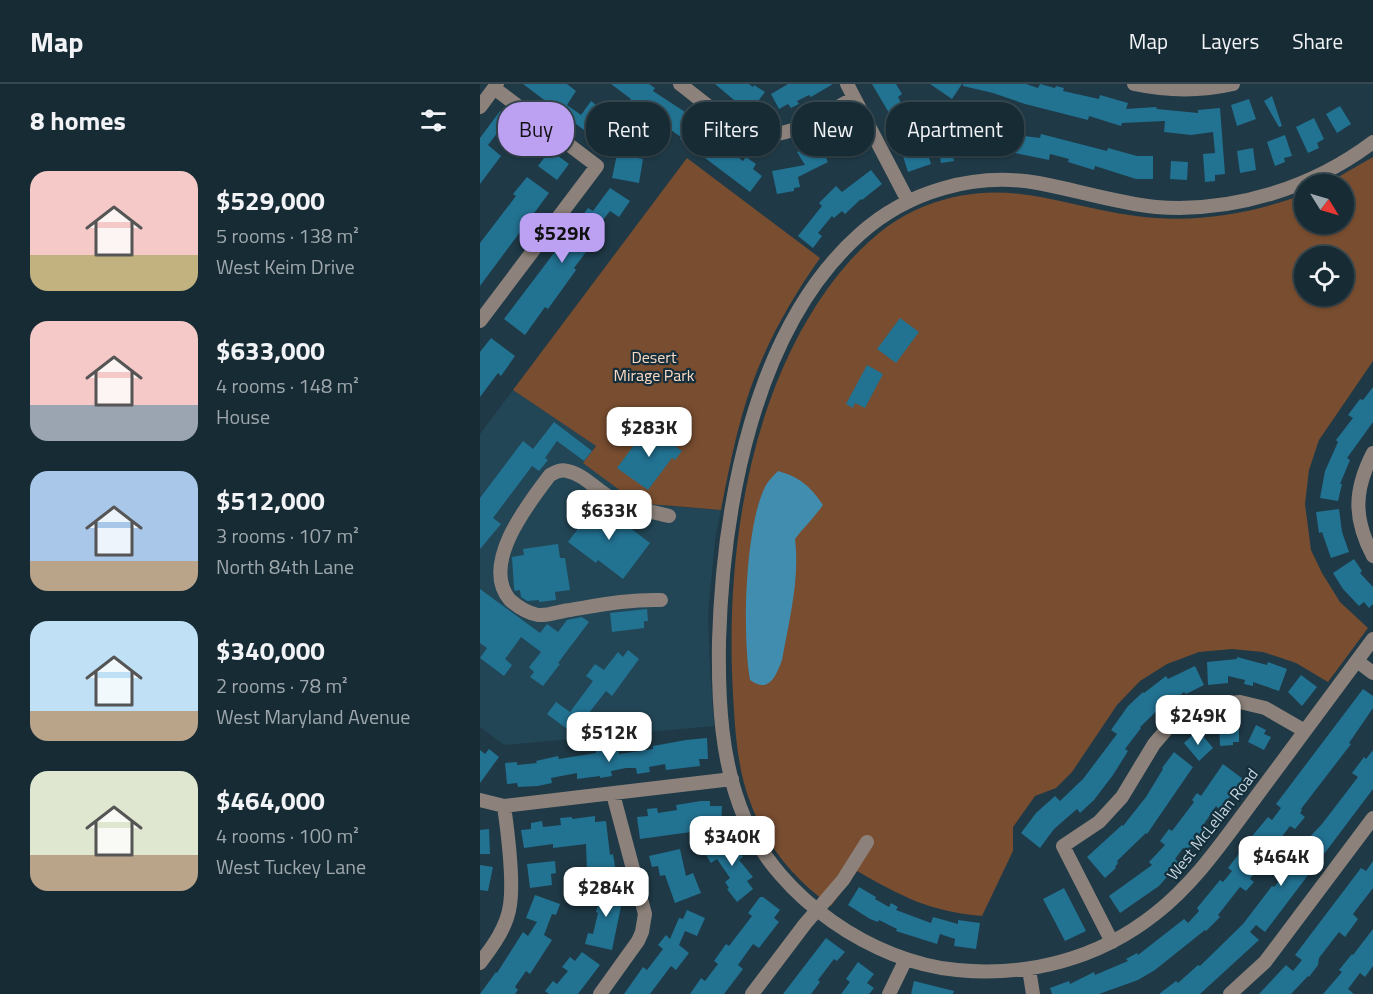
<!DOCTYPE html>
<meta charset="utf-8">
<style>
body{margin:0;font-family:"Titillium Web",sans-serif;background:#20333c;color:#f1f3f6;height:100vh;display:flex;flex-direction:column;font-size:22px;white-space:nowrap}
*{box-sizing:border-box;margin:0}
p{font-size:20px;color:#9ea7ac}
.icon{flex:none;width:33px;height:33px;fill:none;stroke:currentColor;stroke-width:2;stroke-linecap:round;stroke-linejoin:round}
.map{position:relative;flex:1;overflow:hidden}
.side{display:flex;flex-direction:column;background:#172b34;width:480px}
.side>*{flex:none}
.banner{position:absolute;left:18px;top:18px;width:570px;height:54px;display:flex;gap:12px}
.needle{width:39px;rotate:127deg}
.tools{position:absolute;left:814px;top:90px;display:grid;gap:12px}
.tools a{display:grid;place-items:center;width:60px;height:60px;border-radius:50%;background:#172b34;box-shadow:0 2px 4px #0004,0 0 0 2px #36474f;font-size:30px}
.price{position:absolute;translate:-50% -51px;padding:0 14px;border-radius:12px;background:#fff;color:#222;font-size:20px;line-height:39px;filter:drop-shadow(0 2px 3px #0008)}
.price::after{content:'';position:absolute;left:50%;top:36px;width:18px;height:14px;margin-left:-9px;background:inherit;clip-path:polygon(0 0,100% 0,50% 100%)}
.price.active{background:#bca0f2;color:#111}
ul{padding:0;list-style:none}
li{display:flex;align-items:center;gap:18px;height:150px;padding:0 30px}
li span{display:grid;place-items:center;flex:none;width:168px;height:120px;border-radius:18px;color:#555}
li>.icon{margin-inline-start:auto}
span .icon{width:72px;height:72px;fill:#fffc;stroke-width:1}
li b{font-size:26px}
h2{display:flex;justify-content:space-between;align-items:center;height:72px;padding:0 30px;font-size:26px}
.pill{padding:0 21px;border-radius:24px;background:#172b34;box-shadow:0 2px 4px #0004,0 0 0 2px #36474f;font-size:21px;line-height:54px}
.pill.active{background:#bca0f2;color:#111}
header{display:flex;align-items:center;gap:36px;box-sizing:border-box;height:84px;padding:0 30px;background:#172b34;border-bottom:2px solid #36474f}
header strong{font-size:28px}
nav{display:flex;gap:33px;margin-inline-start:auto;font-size:21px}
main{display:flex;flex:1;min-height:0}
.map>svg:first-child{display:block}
</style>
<header>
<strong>Map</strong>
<nav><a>Map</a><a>Layers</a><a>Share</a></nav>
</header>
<main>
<section class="side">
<h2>8 homes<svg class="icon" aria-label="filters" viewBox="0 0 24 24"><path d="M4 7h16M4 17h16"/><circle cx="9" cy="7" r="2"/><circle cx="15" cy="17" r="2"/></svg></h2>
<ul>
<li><span style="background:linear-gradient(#f6c9c9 70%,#c2b280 0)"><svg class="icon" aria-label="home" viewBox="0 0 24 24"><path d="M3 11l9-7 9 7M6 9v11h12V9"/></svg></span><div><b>$529,000</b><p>5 rooms · 138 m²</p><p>West Keim Drive</p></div></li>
<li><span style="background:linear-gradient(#f6c9c9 70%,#9aa5b1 0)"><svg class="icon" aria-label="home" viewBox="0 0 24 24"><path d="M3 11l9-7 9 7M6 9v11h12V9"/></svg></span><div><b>$633,000</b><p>4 rooms · 148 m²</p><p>House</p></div></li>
<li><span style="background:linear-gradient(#a9c7e8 75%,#b9a48a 0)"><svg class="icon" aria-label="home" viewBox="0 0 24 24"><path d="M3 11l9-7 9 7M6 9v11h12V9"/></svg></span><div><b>$512,000</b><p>3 rooms · 107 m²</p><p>North 84th Lane</p></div></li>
<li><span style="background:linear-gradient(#bfe0f5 75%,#b9a48a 0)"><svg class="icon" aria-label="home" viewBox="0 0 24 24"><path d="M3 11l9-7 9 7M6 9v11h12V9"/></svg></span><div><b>$340,000</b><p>2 rooms · 78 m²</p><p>West Maryland Avenue</p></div></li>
<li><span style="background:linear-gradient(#dfe7d0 70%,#b9a48a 0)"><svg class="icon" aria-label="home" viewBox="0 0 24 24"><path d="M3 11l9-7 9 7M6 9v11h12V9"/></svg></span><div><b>$464,000</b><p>4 rooms · 100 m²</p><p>West Tuckey Lane</p></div></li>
</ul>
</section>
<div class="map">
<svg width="893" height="910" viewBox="0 0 893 910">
<rect width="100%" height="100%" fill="#1f3946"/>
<path fill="#234656" d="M33,306L116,362L103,379L185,422L241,426L235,456L228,531L230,584L234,642L24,661L0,643V350Z"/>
<path fill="#784d30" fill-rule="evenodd" d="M893,73V277L839,356L829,386L825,420L831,466L842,489L860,518L888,544L848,598L816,579L783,568L752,565L719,568L687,580L660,597L637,621L592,688L576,704L555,712L533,743V767L502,832C448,827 423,813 377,787L351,822C312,793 286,762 269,715C257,682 255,645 253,610C245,472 268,309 354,196C378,165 408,136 445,122C526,91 578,122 656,132C714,140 771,130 825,110V140H864V100H846ZM825,172H864V212H825Z
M207,74L340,174C309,218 282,266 266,318C255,353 248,390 241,426L157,419L103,379L116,362L33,306Z"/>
<path fill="#418daf" d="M298,387C320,393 330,402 343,421C334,434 324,443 315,455C320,495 309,537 302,576C296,592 289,610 270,596C262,551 265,440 286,401C289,396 294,391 298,387Z"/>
<path fill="#227292" d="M43,0H87L96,7L87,21L101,31L111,17L124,27L108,49Z
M131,0H169L175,4L173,7L225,41L221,46L237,59L241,54L251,61L248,66L263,77L266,73L276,80L273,85L282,92L270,108L200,55L201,53L149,17L151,15Z
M235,0H269L273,3L274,1L285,8L273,24L263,17L260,21Z
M308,0H353L331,13L329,11L317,17L319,20L311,24L308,20L299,25L291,10Z
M392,0H416L422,10L418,13L431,38L426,41L428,46L418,51L407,30L409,29Z
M450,0H482L472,15Z
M483,0H546L558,4L560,0L575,4L576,2L584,4L583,7L619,15L620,11L648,19L646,25L676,23L677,25L718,29V26L740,24L745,90L735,91V97L725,98L723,70L735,69L733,48L711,51L684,48L685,37L642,39L641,42L609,32L608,36L545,20L513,9L483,2Z
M792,12L802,42L799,43L784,17Z
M769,15L776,35L757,42L751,21Z
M860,22L871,40L857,49L846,30Z
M20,27L43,44L32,59L18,48L8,61L21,72L0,100V54Z
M136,34L144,44L140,47L145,54L129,67L115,51Z
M834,34L844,55L837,59L839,64L828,69L816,43Z
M372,41L380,57L359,68L348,47L359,43L361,48Z
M514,46L517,71L510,72V70L493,72L492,68L473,72L474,77L461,79L457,57L497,53L496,48Z
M528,50L560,54L561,50L627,67L628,64L657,72H673V95H656L615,82L614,86L588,78L589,75L570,70L569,76L525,67Z
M805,51L812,72L804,74L805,78L795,82L787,58Z
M338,57L348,78L318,93L320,103L314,104V107L297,110L292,87L325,81L317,68Z
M444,58L451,80L428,88L421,66Z
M773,64L776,86L760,89L757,67Z
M70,66L89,80L77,96L58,82Z
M137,70L163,75L159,99L132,94Z
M691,77L708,78L707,96L690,95Z
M391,86L402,100L382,116L381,115L365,130L362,127L354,134L352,132L338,149L342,152L333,164L318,152L342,122L339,119L356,102L362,108Z
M47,93L69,109L0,202V159L36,112L33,110Z
M130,104L150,117L139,133L130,127L107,156L112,160L94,184L96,186L68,225L65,223L45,251L24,235L108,124L113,127Z
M420,234L439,248L416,279L397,265Z
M11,254L35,272L21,292L18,289L0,313V268Z
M387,281L403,290L385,324L375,319L373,324L366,320Z
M893,303V338L867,374L870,376L860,400H862L858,417L840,414L845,387L858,358L856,356L873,334L868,331L880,315L883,316Z
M74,338L112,367L104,377L77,357L65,374L68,376L59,387L52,382L13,434L21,440L0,465V414L43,357L53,365Z
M168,342L202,367L195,376L192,374L168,406L137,384Z
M119,417L132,425L129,428L170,459L143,495L118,476L116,479L88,458Z
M859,425L862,448L869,468L851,474L842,448L839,449L836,428Z
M78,460L80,474H85L90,506L75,508L76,516L59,518V516L47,517L41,513L40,506L35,507L34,504L32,473L44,471L43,465Z
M874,475L882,487L880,489L893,503V520L889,524L884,518L879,522L863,505L853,489Z
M0,505L60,549L67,540L78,548L87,536L102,533L109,538L78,579L80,580L63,602L50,593L54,588L49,583L61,568L41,553L25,575L32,581L24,592L0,574L7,564L0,559Z
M167,525L168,537H164V544L132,548L130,529Z
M148,566L159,575L132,612L126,607L102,638L99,636L91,648L67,630L76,618L90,628L113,597L106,592L115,580L124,586L138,568L143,573Z
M757,573L787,581L788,578L807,585L799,607L773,598V602L764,600L765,596L748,592V599L728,601L727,578L757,575Z
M715,582L724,601L706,610L704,608L685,623L683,621L660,643L661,644L645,665L648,667L633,691L614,716L600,729L597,725L574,745L560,764L541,749L556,729L575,712L580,717L603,695L637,650L631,646L648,622L663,608L664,609L686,592L688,595Z
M821,591L837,603L822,622L808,608Z
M883,605L893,612V624L869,659L871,660L821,725L822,726L820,729L825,733L815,745L810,742L794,763L792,761L773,787L775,789L770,795L774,798L766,807L760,803L738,831L740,833L726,847L725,846L675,886L658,896L619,910H572L570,904L589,897L590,900L614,888L615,891L648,877L646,875L657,869L658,871L704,835L708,839L719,827L717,824L740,796L743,798L752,787L748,784L773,751L788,733L792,736L801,724L796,720Z
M756,629H759V658H753V661L740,662L739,639H751L752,646Z
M776,641L786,646L784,650L791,653L784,666L768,658Z
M718,646L733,664L719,677L704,659Z
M227,654L228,675H219L220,682L186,686L185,680L169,683L170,688L157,690L156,684H146L131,687L132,692L120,694V692L97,695V689L71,694L72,699L58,702L38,703L37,699L27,700L25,679L37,678V681L57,679L56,677L78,672L79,675L116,669V667L138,663L139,670L173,665V662L206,656Z
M9,665L19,673L0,699V666L5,670Z
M893,666V705L785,848L776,841L770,848L779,856L720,910H679L696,897L698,899L718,881L720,882L763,840L792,802L794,803L822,768L819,766L824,759L842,740L878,693L872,689L884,673L886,675Z
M694,668L713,683L667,750L666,749L637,777L638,779L635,783L636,784L625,794L607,773L642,741L643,742L666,713L683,685L682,684Z
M743,680L763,695L740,726L736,722L728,734L723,741L726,744L708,768L703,764L695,775L699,779L679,802L640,829L629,812L672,781L669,778L685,761L680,757L689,745L692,747L714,718L712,716L717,709L721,712Z
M221,717H230V722H242L241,741H210L211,748L160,755L157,733L168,732L167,725L177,724L178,729L197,726L196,721Z
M115,732V738L126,737L130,771L133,770L137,795L113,798L112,786L107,787L106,760L73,764V760L44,764L41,746L51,745V739L62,737L63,743L81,741L80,734L92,733V735Z
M9,745L10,770H0V746Z
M249,752L263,773L259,776L273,793L267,797L273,805L257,818L247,805L249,804L245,798L250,794L237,775L231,779L224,768Z
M200,765L206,792L213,789L221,809L195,819L185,791L180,792L178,782L172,783L169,772Z
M75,777L76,789L71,790L72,801L50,804L47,780Z
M893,777V804L873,830L878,835L865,853L859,848L839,874L838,881L829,893L828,892L811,910H779L806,881L813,887L822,876L815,871L881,784L886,787Z
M0,781L13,783L8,807L0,806Z
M116,803L144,808L132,866L105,860L108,849L113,850L118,829L116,828L119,817L113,816Z
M379,803L396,813L395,815L409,823L411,819L418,823L416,826L451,839L453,833L478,840V836L500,839L496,865L474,862L475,855L460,850L457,860L416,847L417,845L399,836L398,838L390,835L368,821Z
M584,804L606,847L585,857L563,815Z
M55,811L80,820L76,831L72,830L64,851L72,856L50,890L46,887L35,903L38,906L35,910H0L16,888L17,889L43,848L48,852L57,838L46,834Z
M280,813H283L300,826L294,834L299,838L279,864L273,860L258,881L263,885L244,910H210L221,894L225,897L238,880L234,877L246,860L249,862L272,832L268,829Z
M207,826L225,834L217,852L205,847L199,861L209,869L196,886L191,882L170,910H144L163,883L167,886L183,865L178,861L186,851L190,855L199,834L203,835Z
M893,845V882L885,893L880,889L868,905L874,910H843L862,888L859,886L872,870L873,871Z
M346,854L365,868L357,877L354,875L338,896L340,898L331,910H303Z
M102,868L120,881L98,910H69L65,907L73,897L77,900L88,887L82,883L90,873L95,877Z
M378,878L394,890L387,899L394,904L389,910H361L370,898L366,895Z
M434,897L474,907L473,910H431Z"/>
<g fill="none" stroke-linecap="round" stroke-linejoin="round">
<path stroke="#8d827b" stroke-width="14" d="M200,0C221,16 242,35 265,46C301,63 344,30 374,14
M367,0L428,117
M654,0C687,7 719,8 753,0
M0,23L17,0
M893,58C832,104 753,129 676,123C636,119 597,106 558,99C495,88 428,107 380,150C274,244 243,422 239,557C238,616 241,680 265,735C299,814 392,878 477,886C548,893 618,875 675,830C715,799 743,757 773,717C813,663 853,609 893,555
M0,237L117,82L14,4
M893,369C874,406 873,434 893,472
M181,516C150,515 120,521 90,526C80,527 68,532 58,531C48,529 37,522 30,516C0,481 47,421 70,391C76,388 80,385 87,387C104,390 116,406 131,414C149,424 170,427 189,432
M877,577L893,589
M0,716L24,722L252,695
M632,858L583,762L619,738L642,713L674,660L698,632L723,621L760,618L785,624L825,647
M0,879C13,862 27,843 30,821C34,794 28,750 24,722
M549,885L553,910
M120,910L158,857L162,848L165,830L133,710
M272,910L325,840L363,796L387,758
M409,910L426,875
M750,910L785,878L893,734"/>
</g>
<g text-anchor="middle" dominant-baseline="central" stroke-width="4.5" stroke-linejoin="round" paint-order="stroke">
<g font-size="16" fill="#fbd9c3" stroke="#142f3b">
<text x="174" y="273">Desert<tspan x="174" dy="18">Mirage Park</tspan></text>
</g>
<g font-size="16" fill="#c8d7df" stroke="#142f3b">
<text transform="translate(732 740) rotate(-52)">West McLellan Road</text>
</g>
</g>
</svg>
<div class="tools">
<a><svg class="needle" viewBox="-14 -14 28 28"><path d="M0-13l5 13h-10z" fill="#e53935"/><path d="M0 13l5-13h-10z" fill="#9ea7ac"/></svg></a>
<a><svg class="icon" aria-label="locate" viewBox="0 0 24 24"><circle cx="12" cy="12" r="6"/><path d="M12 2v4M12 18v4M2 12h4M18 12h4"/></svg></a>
</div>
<b class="price active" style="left:82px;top:180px">$529K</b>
<b class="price" style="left:169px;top:374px">$283K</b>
<b class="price" style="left:129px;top:457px">$633K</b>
<b class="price" style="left:718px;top:662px">$249K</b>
<b class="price" style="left:129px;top:679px">$512K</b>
<b class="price" style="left:252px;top:783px">$340K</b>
<b class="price" style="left:801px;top:803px">$464K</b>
<b class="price" style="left:126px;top:834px">$284K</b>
<div class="banner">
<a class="pill active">Buy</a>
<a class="pill">Rent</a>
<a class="pill">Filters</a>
<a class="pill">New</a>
<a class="pill">Apartment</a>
</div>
</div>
</main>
